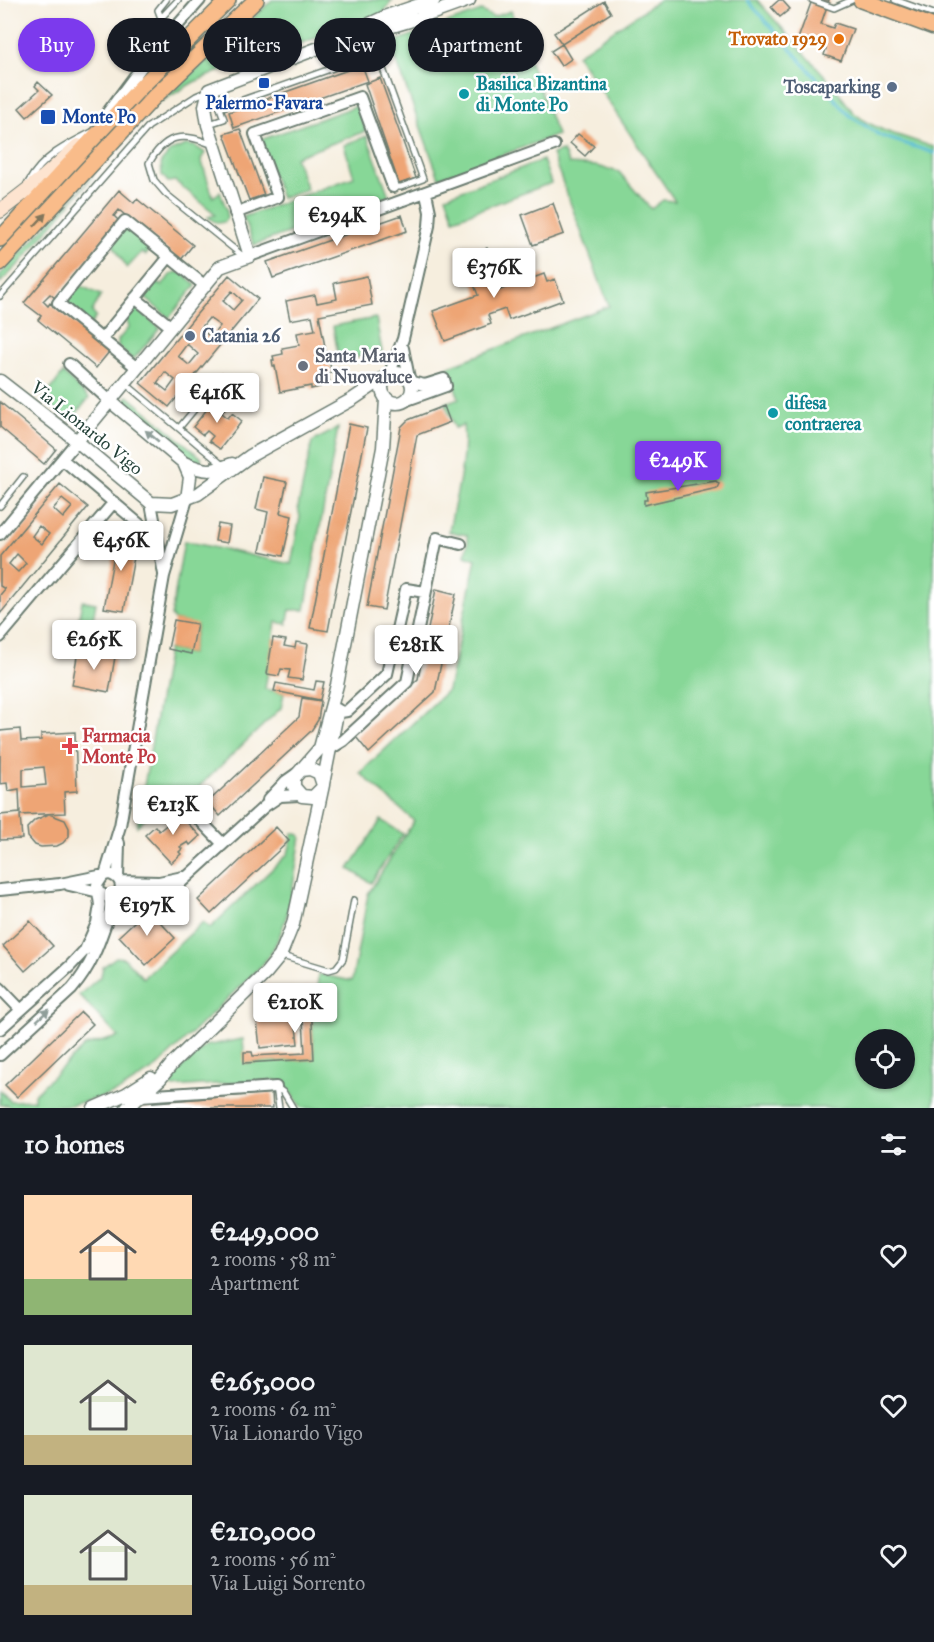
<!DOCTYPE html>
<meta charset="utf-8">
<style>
body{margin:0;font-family:"IM FELL Great Primer",serif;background:#20242c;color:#f1f3f6;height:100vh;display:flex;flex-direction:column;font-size:22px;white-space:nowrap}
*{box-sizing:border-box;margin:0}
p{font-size:20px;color:#9ea1a6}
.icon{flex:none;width:33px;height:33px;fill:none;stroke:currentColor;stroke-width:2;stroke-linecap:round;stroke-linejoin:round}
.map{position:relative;height:1108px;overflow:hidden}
.panel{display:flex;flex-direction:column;background:#171b24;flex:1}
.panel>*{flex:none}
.banner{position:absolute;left:18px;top:18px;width:600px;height:54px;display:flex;gap:12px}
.controls{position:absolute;left:855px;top:1029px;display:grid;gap:12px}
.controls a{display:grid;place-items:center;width:60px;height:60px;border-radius:50%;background:#171b24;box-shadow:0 2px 4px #0004;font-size:30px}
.price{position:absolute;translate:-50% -51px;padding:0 14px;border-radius:6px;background:#fff;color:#222;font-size:20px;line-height:39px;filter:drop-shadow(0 2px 3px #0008)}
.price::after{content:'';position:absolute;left:50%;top:36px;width:18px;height:14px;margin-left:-9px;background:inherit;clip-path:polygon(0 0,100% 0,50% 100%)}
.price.selected{background:#7c3aed;color:#fff}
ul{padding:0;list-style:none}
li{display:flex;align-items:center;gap:18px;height:150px;padding:0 24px}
li span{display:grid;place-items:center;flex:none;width:168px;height:120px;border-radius:0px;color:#555}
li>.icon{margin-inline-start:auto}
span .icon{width:72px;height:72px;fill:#fffc;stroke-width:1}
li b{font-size:26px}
h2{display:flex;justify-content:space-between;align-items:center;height:72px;padding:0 24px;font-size:26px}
.pill{padding:0 21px;border-radius:27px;background:#171b24;box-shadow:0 2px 4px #0004;font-size:21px;line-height:54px}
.pill.selected{background:#7c3aed;color:#fff}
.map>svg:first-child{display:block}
</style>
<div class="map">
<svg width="934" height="1108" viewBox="0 0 934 1108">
<rect width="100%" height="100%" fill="#fff"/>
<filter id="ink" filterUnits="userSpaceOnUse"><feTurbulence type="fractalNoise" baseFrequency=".0167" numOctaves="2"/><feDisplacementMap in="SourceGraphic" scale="12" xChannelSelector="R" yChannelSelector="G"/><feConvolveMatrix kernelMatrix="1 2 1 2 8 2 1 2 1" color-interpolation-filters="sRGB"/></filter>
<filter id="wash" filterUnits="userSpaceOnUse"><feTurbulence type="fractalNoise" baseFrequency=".008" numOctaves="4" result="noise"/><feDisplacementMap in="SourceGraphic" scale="24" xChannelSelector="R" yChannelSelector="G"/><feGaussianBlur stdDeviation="1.35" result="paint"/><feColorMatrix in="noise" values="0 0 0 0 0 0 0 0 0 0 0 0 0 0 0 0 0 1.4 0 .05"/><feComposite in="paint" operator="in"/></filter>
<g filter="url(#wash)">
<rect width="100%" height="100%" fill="#f6eede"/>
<path fill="#87d797" stroke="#538a66" stroke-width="1.5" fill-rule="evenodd" d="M272,0H392L382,15L215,73L194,82L160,102L234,36Z
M659,0H757L832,84L853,112L866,122L885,131L934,147V1108H302L286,1086L275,1080L172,1087L167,1085L169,1079L205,1046L243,1039L245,1063L314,1059L311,1003L317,1002L318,974L352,981L368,894L414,821L360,773L448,690L476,559L465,555L468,541L467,535L449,532C455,497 467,460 463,425L455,428L445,403L459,398L447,367L609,306L552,154L563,151L569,164L596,166L619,172L651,209L663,200L675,201L577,55ZM866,1040H904V1078H866Z
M481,11L493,17L511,11L557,135L439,178L390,43Z
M357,106L366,131L295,157L307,189L281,198L260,140Z
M367,136L389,196L254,245L243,217L354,177L344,145Z
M186,145L195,146L205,153L201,159L213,197L220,192C222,198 225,204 227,211C229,226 217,225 208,217L215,215L213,212L175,181L168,182L162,175L161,162L171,151Z
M543,160L551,183L454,219L446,196Z
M94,175L21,262L0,283V275Z
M125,230H130L151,249L146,255L141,253L127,268L112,243L122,231Z
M176,272L182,273L196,285L169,318L144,297L156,283L162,286L170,275Z
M79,285L101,295L92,312L96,317L90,325L64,303Z
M136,308L160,328L133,360L118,347V340L129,327L126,319Z
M376,318L382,352L339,360L333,326Z
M63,373L89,398L71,420H68L43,400Z
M128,396L202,458L197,464L123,402Z
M338,428L305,610H290L287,624L276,622L265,689L284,693L281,708L187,798L177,788L137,826L168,649L191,654L197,625L174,620L171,616L184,541L291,564L300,517L298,507L312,442Z
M82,601L96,603L91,631L77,628Z
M381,820L403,834L371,883L349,869Z
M293,833L299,835L301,837C293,880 291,931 262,965L157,1067L121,1090L103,1097L70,1105L11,1108L7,1105H0V1090L10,1101L34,1100V1094L85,1046L118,1037L79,995L101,976L103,967L116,957L124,958L143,978L203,922L210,928L288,854Z"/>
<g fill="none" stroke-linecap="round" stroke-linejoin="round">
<path stroke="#53bbd1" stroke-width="3" d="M747,0L850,116L881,136L934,153"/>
</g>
<g id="blocks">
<path fill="#eea575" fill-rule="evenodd" d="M779,0H782L790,9L780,17L771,7Z
M812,0H829L821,24L833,28L835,23L853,29L841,61L824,55L826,49L798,39Z
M604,1L611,13L562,44L554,33Z
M562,44L571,59L561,66L551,51Z
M362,65L368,81L234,128L229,112Z
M380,78L416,178L399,184L365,84Z
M38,82L52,95L27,117L19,108L39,90L35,86Z
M240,129L264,195L249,200L224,134Z
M578,134L594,146L585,156L570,143Z
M119,190L134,203L137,199L193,245L180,261L119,210L114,216L119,221L55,298L50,294L43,301L48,306L50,303L109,352L96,368L38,320L41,316L24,303Z
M553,203L564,234L533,245L522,215Z
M402,215L407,231L273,278L267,262Z
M487,248L497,274L495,275L500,290L544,274L547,282L555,279L563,300L509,320L505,309L488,315L491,324L445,341L433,311L478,295L463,257Z
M229,275L258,299L169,407L140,383ZM232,291L242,300L233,310L223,301ZM209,318L220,326L211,337L200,329ZM187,344L198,354L189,365L178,356ZM165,372L175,380L167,391L157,383Z
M367,276L372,305L319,315L328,363H330L331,373H328L330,383L319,385L320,387L311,389V386L280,392L275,366H273L272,360H274L273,356L283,354L282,348L299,345L297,333L315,330L312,316L290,320L286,301L315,295L317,303L337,299L334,283Z
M215,399L226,407L222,413L228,418L232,413L242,421L220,449L209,441L213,436L207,431L203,435L193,427Z
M0,402L56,449L44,464L0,427Z
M444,406L450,422L417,435L384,610L367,607L401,427L408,420Z
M349,424L367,428L328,631L310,628Z
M263,477L287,482L280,513L292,516L283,556L260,551L268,512L256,509Z
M716,481L719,484L717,488L644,505V500H647L646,492Z
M60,484L88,507L0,614V595L5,589L0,586V556ZM62,499L72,507L63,518L53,509ZM39,526L49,534L42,544L32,536ZM17,554L26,563L18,572L9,564Z
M218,524L230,526L227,543L215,541Z
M118,533L138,536L124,611L104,608Z
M436,589L456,594L435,692L369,753L356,737L418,679Z
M174,620L197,624L191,654L168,649Z
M273,638L286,640L284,646L295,648L296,642L308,644L302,680L288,678L290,670L281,669L279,676L267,674Z
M78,651L115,657L109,692L72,685Z
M316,681L324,682L320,700L274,691L276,683L314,690Z
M302,698L321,701L318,720L311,731L220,816L208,802L299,717Z
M20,729L21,741L41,740V734L75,732L77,791L64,792L65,813L20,815L22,839L0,840V815L20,813L19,789L8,791L7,783L0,784V731ZM44,767L46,785L23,787V769Z
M174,809L200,836L190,845L188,842L180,847L182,849L179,852L181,854L171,863L145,835L155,826L159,831L169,823L164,818Z
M49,814L65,820L69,828V836L63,843L57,846L41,847L35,845L28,837L27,828L35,820Z
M276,827L289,841L211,914L198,900Z
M148,909L175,938L146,965L119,936Z
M30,921L53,946L25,971L3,946Z
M316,987L317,1003H311L314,1059L244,1063V1052H252L253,1056L305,1053L301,988Z
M294,1008L298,1044L260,1048L256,1011Z
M81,1012L93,1024L17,1097L5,1085Z
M272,1093L273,1108H136L142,1103Z"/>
</g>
</g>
<g filter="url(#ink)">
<use href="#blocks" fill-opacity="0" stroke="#6a7b70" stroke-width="1.5"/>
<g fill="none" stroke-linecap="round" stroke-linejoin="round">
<g stroke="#6a7b70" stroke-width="8">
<path id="service" d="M812,0L834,8L852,0
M895,0L934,14
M161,18L158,10L166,0
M166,36L161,18L178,0
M209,124L224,119L220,108L370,55L375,68L382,66L423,179L401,187H393
M208,143C180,131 164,137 149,163L154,180L166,194L244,257
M28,183C42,157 66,145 92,132
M0,296L148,127L196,96L208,91
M126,384L225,467
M179,428L222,376
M0,506L23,477
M282,956L329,970L336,968L343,959L354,900
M276,1087L284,1093L293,1108
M276,1087L279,1108"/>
</g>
<g stroke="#6a7b70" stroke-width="14">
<path id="minor" d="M102,120L146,61L200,0
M235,213L278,197L255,134L360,97L393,187
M250,256L554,145
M135,298L170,326
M102,339L169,257
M403,348L409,378
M69,364L110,401
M137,368L58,303L125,221L204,285
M389,375L403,339L429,226L430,212L426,193
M407,400L446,386L444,379L425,385L411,382
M62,459L157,539
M151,503L164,574
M0,534L77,441
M0,637L114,502
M337,709L341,712L347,711L387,674L406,589L425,592
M330,749L343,741L407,682L437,538L461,544
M268,800L286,781L296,774
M186,806L223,844
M105,875L120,826L164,576L187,499
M118,878L119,843
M120,881L159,882L183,877
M69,885L99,892
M0,890L60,884L109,874C121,877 124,887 117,895
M100,893L110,898L126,893L160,891L177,886L265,806L280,796L299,795
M0,988L21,1010
M0,1029L70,966L85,950L97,923L100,905L97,885L103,876
M0,1055L72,989C97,960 102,931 115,897
M141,1096L276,1087"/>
</g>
<g stroke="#6a7b70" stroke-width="15">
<path id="tertiary" d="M363,27L387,16L434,0
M382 388a15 15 0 1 1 30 0a15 15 0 1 1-30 0Z
M0,381L67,433L151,503L172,504L198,494L250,456L353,399L387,376
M110,401L184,463L190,477L187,499
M77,441L220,267L250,256L208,125L205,106L209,90L316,49L419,18L469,0
M184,463C205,472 211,472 232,464
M301,770L320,748L337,685L383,448L386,399
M323,784L337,713
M94,1108L126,1094L151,1078
M127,1108L160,1079L172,1064L266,973L280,956L293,924L323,785L319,773L310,769L301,770L294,778V787L302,796L313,797L321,789"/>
</g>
<g stroke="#6a7b70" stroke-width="16">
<path id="secondary" d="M0,211L44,177L78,146"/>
</g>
<g stroke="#6a7b70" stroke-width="18">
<path id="primary" d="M861,0L934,27
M0,239L141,87L228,0
M0,263L153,98L256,0"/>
</g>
<use href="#service" stroke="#fff" stroke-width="5"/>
<use href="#minor" stroke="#fff" stroke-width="10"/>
<use href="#tertiary" stroke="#fff" stroke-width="12"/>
<use href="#secondary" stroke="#fde4d0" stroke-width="14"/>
<use href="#primary" stroke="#f9bc8a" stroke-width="15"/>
</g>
<defs><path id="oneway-solid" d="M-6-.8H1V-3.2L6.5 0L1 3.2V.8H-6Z" transform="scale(1.5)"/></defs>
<use fill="#81765b" href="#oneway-solid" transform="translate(40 220) rotate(-47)"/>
<g fill="#8f9e9a">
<use href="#oneway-solid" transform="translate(152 436) rotate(-140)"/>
<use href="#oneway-solid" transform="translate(43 1015) rotate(-42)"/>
</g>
</g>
<circle fill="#e8710a" stroke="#fff" stroke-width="2" cx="839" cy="39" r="6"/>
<g fill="#1a4fb4" stroke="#fff" stroke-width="2">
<rect x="258" y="77" width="12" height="12" rx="3"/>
<rect x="40" y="109" width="16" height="16" rx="3"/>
</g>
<g fill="#5c6f8a" stroke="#fff" stroke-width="2">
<circle cx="892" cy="87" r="6"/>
<circle cx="190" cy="336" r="6"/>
</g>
<g fill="#0f9aa8" stroke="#fff" stroke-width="2">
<circle cx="464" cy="94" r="6"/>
<circle cx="773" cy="413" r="6"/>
</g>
<circle fill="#6b7280" stroke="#fff" stroke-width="2" cx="303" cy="366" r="6"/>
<path fill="#e0444e" stroke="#fff" stroke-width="2" d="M67 737h6v6h6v6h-6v6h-6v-6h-6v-6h6z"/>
<g text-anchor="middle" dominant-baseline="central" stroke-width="5" stroke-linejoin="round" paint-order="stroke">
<g font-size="18" font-weight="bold" fill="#c56008" stroke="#fff" text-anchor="end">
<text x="827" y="39">Trovato 1929</text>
</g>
<g font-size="18" font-weight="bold" fill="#0d838f" stroke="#fff" text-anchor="start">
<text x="476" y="84">Basilica Bizantina<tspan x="476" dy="21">di Monte Po</tspan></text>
<text x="785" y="403">difesa<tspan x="785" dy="21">contraerea</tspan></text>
</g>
<g font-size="18" font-weight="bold" fill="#4e5e75" stroke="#fff" text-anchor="end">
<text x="880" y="87">Toscaparking</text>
<text x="202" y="336" text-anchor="start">Catania 26</text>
</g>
<g font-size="18" font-weight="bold" fill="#164399" stroke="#fff">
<text x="264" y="103">Palermo-Favara</text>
<text x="62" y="117" text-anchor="start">Monte Po</text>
</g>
<g font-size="18" font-weight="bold" fill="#5b616d" stroke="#fff" text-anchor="start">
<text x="315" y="356">Santa Maria<tspan x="315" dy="21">di Nuovaluce</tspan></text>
</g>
<g font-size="18" fill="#1f3d34" stroke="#fff">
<text transform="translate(87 428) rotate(39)">Via Lionardo Vigo</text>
</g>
<g font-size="18" font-weight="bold" fill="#be3a42" stroke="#fff" text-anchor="start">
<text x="82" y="736">Farmacia<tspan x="82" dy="21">Monte Po</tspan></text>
</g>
</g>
</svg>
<div class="controls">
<a><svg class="icon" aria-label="locate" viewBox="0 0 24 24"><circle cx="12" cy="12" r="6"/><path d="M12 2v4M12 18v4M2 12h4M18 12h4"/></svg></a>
</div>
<b class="price" style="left:337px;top:247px">€294K</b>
<b class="price" style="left:494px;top:299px">€376K</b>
<b class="price" style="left:217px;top:424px">€416K</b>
<b class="price selected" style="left:678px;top:492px">€249K</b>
<b class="price" style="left:121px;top:572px">€456K</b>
<b class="price" style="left:94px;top:671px">€265K</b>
<b class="price" style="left:416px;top:676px">€281K</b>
<b class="price" style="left:173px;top:836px">€213K</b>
<b class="price" style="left:147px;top:937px">€197K</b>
<b class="price" style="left:295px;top:1034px">€210K</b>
<div class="banner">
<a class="pill selected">Buy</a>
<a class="pill">Rent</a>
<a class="pill">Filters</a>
<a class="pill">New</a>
<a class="pill">Apartment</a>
</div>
</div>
<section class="panel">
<h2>10 homes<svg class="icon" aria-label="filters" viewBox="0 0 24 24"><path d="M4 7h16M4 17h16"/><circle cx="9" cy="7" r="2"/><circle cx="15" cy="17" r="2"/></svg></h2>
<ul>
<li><span style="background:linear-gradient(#ffd9b3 70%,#8fb573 0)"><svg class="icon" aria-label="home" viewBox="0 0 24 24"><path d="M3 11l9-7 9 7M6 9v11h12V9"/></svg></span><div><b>€249,000</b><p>2 rooms · 58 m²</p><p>Apartment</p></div><svg class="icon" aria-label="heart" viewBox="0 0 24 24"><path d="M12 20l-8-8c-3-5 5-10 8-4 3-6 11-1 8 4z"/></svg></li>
<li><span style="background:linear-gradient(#dfe7d0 75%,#c2b280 0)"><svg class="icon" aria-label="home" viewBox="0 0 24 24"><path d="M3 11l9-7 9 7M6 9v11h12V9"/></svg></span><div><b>€265,000</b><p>2 rooms · 62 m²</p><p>Via Lionardo Vigo</p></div><svg class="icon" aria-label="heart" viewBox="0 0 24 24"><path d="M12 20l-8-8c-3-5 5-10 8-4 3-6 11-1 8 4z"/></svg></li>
<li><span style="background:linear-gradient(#dfe7d0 75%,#c2b280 0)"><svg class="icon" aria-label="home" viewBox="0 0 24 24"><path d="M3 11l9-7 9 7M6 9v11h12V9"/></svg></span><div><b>€210,000</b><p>2 rooms · 56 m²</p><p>Via Luigi Sorrento</p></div><svg class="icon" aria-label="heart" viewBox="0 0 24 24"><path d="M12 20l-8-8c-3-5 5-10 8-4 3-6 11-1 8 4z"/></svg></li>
</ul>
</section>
